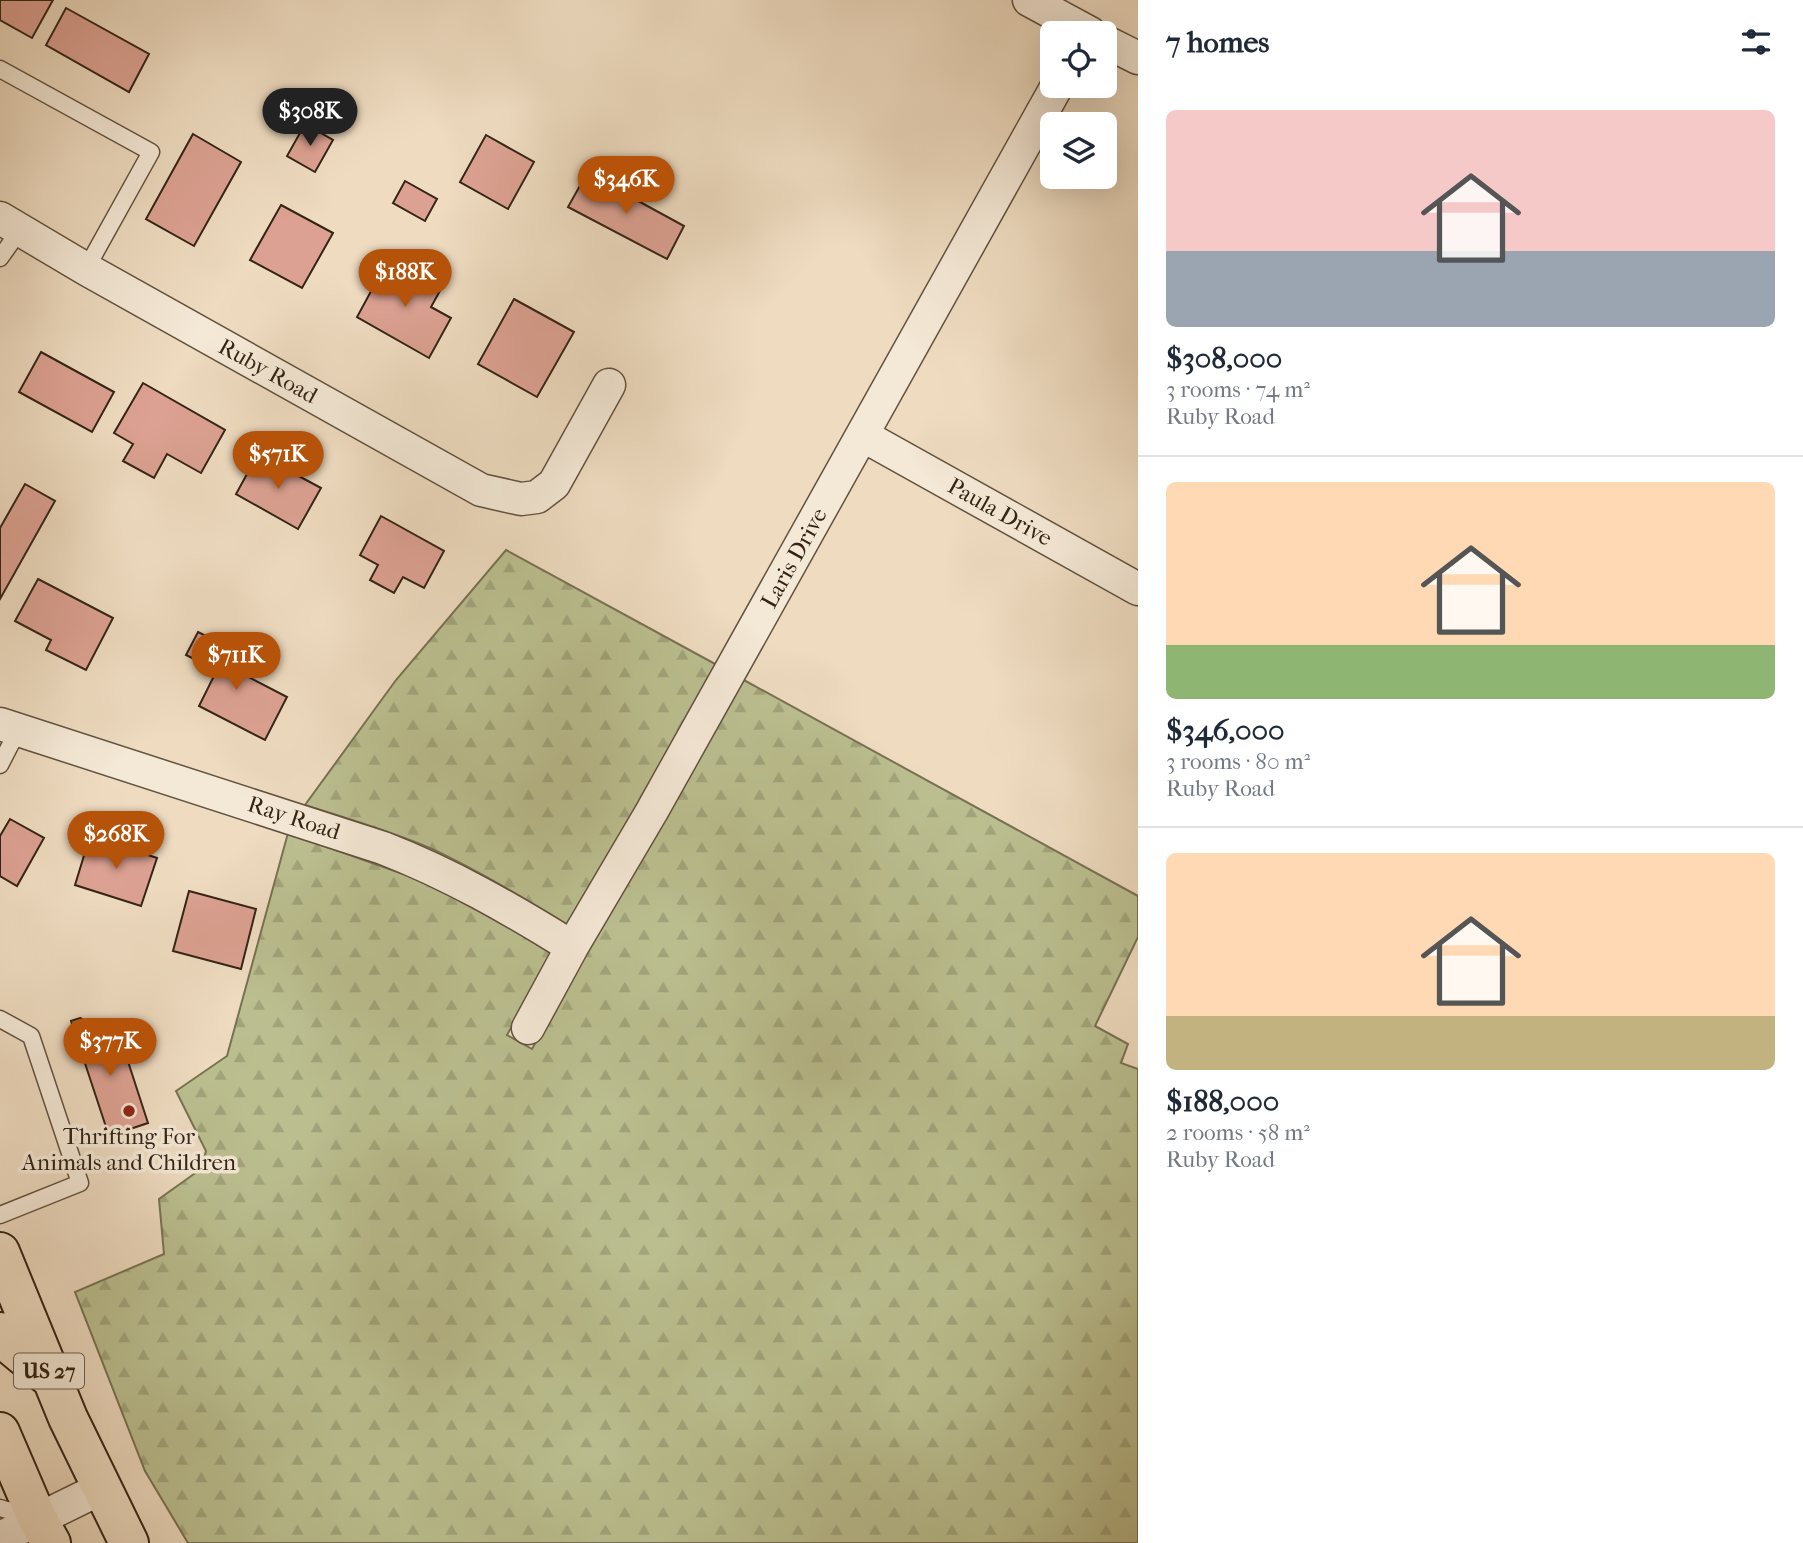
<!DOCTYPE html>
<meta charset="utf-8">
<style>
body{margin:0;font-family:"IM FELL French Canon",serif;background:#f2f2f3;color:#1f2937;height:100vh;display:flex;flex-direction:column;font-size:26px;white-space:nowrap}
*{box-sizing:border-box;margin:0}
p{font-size:23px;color:#747a83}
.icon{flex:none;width:38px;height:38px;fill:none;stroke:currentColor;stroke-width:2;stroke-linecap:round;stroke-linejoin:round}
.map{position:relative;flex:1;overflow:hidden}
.details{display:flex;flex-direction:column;background:#fff;width:665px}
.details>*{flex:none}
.buttons{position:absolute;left:1040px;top:21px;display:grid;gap:14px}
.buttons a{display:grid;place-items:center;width:77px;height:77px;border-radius:10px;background:#fff;box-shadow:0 7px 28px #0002;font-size:35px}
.price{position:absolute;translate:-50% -60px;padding:0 16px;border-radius:24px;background:#b45309;color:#fff;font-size:23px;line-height:46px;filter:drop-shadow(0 2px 4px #0008)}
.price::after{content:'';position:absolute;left:50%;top:42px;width:21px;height:16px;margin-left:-10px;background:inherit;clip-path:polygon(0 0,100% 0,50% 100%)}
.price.selected{background:#222;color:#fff}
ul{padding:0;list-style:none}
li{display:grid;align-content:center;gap:14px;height:371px;padding:0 28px}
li+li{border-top:2px solid #e0e1e3}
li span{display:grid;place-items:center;height:217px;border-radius:10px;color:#555}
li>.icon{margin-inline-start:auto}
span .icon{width:126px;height:126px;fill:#fffc;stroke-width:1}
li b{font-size:30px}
h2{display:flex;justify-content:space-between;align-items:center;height:84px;padding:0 28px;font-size:30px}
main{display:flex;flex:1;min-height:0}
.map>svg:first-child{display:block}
</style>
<main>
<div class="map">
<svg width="1138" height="1543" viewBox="0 0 1138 1543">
<defs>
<pattern id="forest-firs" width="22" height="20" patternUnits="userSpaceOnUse" patternTransform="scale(1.75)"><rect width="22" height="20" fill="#bbbf90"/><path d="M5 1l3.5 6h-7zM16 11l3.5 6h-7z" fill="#a1a47b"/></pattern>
</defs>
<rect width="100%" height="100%" fill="#eedbc0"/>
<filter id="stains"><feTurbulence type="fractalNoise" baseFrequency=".00286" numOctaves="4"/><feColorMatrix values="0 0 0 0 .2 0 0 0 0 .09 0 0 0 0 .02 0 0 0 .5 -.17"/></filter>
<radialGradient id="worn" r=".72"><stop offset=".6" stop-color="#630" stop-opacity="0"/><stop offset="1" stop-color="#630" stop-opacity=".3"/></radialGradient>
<path fill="url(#forest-firs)" stroke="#777252" stroke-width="2" d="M506,550L717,665L640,804L568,925C524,898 479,871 432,849C391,831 348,819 305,805L396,680Z
M742,679L1138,896V937L1095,1026L1128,1044L1121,1063L1138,1069V1543H188L145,1471L75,1292L164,1254L159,1199L201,1169L206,1151L176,1091L227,1056L288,833L417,879L496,919L552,954L507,1035L532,1049Z"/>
<path fill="#dca192" stroke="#332414" stroke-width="2" d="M0,0H53L32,38L0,20Z
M66,8L149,54L129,92L46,45Z
M305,124L333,140L315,172L287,156Z
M193,134L241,162L194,246L146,219Z
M486,135L534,162L508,209L460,182Z
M587,173L684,226L667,259L568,207Z
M405,181L437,199L425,221L393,203Z
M281,205L333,233L302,288L250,260Z
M388,260L441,289L431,307L451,318L429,358L357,317Z
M514,299L574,332L537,397L478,364Z
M41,352L114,392L92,432L19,392Z
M143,383L225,430L201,473L167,454L154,478L123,461L133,444L114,433Z
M258,454L321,488L298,529L236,494Z
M25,484L55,501L0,599V528Z
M381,516L444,551L424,588L403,577L394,593L370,580L378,565L360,555Z
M38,579L113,618L86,670L46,650L51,640L15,621Z
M198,632L226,646L218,661L287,697L265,740L199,706L217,670L186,655Z
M10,819L44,838L17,886L0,876V836Z
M90,836L157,858L141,906L75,885Z
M189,891L256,909L241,969L173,951Z
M80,1018L121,1040L148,1123L109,1136L71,1021Z"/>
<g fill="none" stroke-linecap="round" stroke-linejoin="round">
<g stroke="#62523f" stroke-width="19">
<path id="service" d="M0,69L151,152L86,269
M0,258L20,230
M0,765L18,730
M0,1019L31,1036L80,1183L0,1215
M0,1508L31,1517"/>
</g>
<g stroke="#62523f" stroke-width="35">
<path id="minor" d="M1029,0L1090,33
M1104,41L1138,58
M0,218L86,269L481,490L521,499L537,497L554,484L609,385
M862,435L1138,589
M0,724L383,848C450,874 511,909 572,947
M528,1028L572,947L652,811L1057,86
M0,1538L102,1488"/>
</g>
<g stroke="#332414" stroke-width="42">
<path id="trunk" d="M0,1252L68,1418L129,1543
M0,1332L8,1343L48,1376
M0,1432L37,1518L51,1543"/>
</g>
<use href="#service" stroke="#f4e8d6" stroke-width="16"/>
<use href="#minor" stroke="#f4e8d6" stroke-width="32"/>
<use href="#trunk" stroke="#eedbc0" stroke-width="38"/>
</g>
<circle fill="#8f2418" stroke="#f4e8d6" stroke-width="2.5" cx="129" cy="1111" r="7"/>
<g text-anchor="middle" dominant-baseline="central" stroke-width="7" stroke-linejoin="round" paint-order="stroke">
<rect fill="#f4e8d6" stroke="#6d5f4e" stroke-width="2" x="14" y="1353.5" width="70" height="35" rx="5"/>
<g font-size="21" font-weight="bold" fill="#332414">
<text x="49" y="1371">US 27</text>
</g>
<g font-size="23" fill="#332414" stroke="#f4e8d6">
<text transform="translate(268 371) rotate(29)">Ruby Road</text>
<text transform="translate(1000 512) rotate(29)">Paula Drive</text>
<text transform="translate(794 558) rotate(-61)">Laris Drive</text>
<text transform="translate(294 818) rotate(18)">Ray Road</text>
</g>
<g font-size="23" fill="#332414" stroke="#f4e8d6">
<text x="129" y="1136">Thrifting For<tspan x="129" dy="26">Animals and Children</tspan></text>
</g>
</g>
<rect width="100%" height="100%" filter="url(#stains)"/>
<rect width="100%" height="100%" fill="url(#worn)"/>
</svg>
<div class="buttons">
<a><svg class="icon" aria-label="locate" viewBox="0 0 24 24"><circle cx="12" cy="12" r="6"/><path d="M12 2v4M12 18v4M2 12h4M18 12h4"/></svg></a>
<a><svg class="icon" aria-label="layers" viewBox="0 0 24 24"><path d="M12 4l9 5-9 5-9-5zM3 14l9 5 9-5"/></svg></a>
</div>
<b class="price selected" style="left:310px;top:148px">$308K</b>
<b class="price" style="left:626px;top:216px">$346K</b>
<b class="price" style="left:405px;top:309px">$188K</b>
<b class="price" style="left:278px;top:491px">$571K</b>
<b class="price" style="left:236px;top:692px">$711K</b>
<b class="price" style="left:116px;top:871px">$268K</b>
<b class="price" style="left:110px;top:1078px">$377K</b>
</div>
<section class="details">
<h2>7 homes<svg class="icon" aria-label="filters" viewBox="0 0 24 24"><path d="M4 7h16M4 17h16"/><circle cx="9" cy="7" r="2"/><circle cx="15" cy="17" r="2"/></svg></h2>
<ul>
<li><span style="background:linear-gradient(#f6c9c9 65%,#9aa5b1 0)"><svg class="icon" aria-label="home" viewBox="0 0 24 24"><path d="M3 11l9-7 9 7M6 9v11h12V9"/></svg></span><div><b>$308,000</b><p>3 rooms · 74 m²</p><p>Ruby Road</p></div></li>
<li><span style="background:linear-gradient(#ffd9b3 75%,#8fb573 0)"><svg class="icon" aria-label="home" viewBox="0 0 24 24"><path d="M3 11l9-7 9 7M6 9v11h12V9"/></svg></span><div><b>$346,000</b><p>3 rooms · 80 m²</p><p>Ruby Road</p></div></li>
<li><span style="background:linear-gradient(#ffd9b3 75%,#c2b280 0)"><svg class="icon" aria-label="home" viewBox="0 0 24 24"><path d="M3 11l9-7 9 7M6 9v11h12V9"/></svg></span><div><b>$188,000</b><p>2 rooms · 58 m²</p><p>Ruby Road</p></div></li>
</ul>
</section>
</main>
